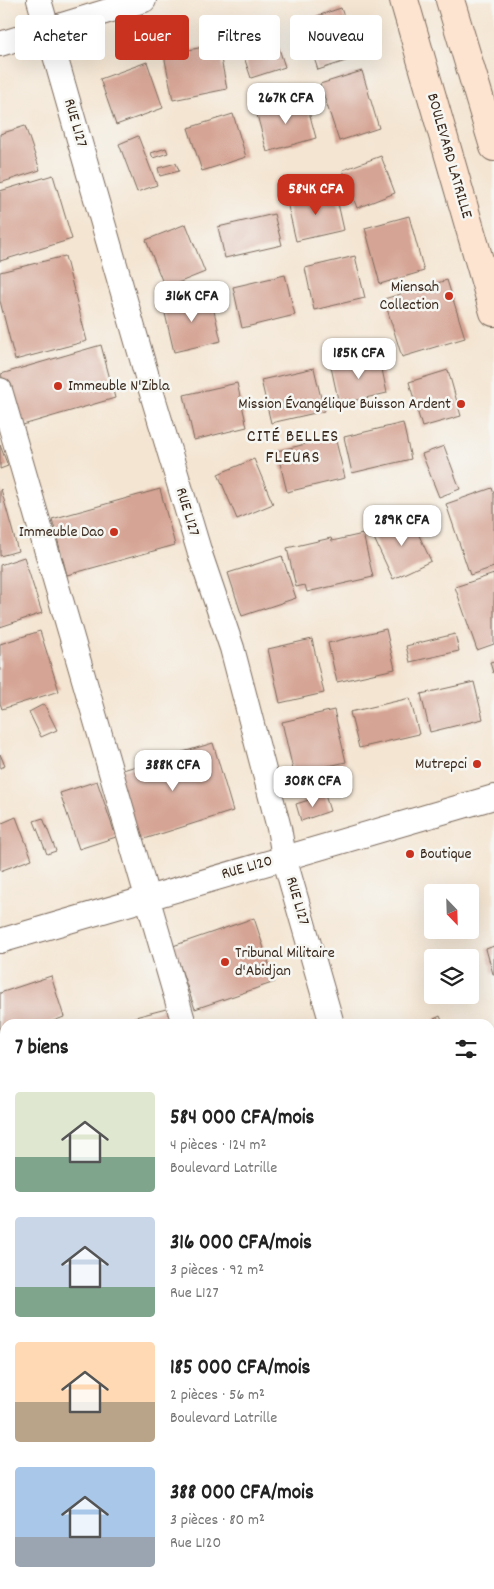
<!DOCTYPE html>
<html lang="fr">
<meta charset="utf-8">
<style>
body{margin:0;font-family:Dekko,sans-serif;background:#f2f2f2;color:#222;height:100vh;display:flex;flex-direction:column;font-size:19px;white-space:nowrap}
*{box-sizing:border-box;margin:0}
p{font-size:16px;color:#767676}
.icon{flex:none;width:28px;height:28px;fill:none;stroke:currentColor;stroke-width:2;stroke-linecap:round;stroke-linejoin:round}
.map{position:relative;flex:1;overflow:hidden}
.panel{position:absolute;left:0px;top:1019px;width:495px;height:571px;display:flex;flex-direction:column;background:#fff;border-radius:15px 15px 0 0;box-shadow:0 5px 20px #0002}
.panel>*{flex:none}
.guide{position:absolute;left:15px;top:15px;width:465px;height:45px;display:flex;gap:10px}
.needle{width:32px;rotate:157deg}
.tools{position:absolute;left:424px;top:884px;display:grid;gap:10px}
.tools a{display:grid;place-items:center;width:55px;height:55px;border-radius:5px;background:#fff;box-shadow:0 5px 20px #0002;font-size:25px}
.price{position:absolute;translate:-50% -42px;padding:0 11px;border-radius:10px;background:#fff;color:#222;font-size:16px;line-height:32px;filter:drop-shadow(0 1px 2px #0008)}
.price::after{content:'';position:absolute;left:50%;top:30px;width:15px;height:11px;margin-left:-8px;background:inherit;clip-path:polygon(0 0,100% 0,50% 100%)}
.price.on{background:#c8321e;color:#fff}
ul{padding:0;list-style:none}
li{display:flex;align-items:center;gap:15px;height:125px;padding:0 15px}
li span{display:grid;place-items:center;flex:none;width:140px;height:100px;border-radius:5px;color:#555}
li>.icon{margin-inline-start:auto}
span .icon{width:60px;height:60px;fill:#fffc;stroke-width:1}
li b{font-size:21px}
h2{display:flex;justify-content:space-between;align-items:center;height:60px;padding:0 15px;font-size:21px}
.pill{padding:0 18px;border-radius:5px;background:#fff;box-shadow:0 5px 20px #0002;font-size:18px;line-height:45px}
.pill.on{background:#c8321e;color:#fff}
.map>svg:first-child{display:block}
</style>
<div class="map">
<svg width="494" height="1589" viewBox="0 0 494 1589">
<rect width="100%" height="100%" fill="#f6f6f2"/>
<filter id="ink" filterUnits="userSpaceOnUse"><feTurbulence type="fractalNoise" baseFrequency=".02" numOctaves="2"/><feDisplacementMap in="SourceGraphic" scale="10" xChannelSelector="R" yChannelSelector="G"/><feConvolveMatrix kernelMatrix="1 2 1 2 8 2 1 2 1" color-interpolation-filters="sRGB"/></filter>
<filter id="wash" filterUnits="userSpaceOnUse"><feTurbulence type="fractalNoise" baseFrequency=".0096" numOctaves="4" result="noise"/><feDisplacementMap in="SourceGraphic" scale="20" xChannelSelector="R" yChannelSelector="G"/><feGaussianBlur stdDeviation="1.12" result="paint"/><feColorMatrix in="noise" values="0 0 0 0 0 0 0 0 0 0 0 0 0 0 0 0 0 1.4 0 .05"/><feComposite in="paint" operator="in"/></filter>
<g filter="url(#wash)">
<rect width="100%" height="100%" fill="#f4e5d2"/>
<g id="blocks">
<path fill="#d5a494" d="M341,8L358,57L318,70L302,21Z
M273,30L285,67L251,78L239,42Z
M218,44L227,89L173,100L164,55Z
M147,62L163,108L116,125L100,79Z
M362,71L379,128L339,141L320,84Z
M305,97L316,138L267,152L256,111Z
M233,114L246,157L202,171L188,128Z
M25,126L40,170L0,183V134Z
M138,136L157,185L137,192L119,144Z
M166,148L168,153L153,158L151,153Z
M381,156L395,193L357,208L343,170Z
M176,163L179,171L160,176L158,168Z
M53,175L72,239L0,261V191Z
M335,190L344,230L296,241L287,202Z
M274,214L282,245L225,258L218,227Z
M409,216L424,271L380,284L365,228Z
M186,224L205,272L165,288L146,240Z
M65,256L87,341L15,360L0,301V272Z
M355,256L365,298L314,310L305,268Z
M285,275L295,315L242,328L233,287Z
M447,280L465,338L402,357L384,299Z
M210,294L221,341L174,352L163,305Z
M101,345L115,398L16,427L1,374Z
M379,355L387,393L339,404L331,367Z
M314,368L324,411L271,423L261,380Z
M448,370L461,416L422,427L409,382Z
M237,383L247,427L194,440L184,395Z
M403,423L411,459L352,473L344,437Z
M335,437L345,478L287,492L277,451Z
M0,445L8,466L0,469Z
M444,446L460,489L439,497L422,454Z
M254,459L273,504L237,519L218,474Z
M492,488L494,494V567L470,575L446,504Z
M1,489L18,551L0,556V490Z
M160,489L175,545L67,575L52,519Z
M410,516L431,561L393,579L372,534Z
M363,534L373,577L307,592L305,585L296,587L287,548L331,538L332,541Z
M282,556L296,598L242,616L228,573Z
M24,557L42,613L0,627V565Z
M494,574V644L477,650L455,587Z
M386,629L395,669L337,682L328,643Z
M40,631L59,691L2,709L0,703V644Z
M455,634L459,651L410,662L406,646Z
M312,639L324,693L280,703L268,649Z
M494,661V673H493L490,662Z
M474,682L483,719L430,732L421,694Z
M410,698L419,734L359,748L350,712Z
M44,704L57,730L41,737L29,712Z
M334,710L346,762L294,774L282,722Z
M213,743L233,811L135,842L113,773Z
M0,754L5,766L0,768Z
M97,781L116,837L79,849L60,793Z
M325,795L330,811L301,821L296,804Z
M16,817L32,859L0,871V824Z
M43,818L56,851L47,854L34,821Z
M254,918L275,982L195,1009L173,946Z
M494,946V974H493L486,949Z
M51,976L64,1017L46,1024H5V1038L0,1039V993Z
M174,1007L177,1020L162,1024H108Z
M440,1016L443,1023L436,1024L434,1019Z
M494,1117V1154H493L490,1142V1118Z
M494,1280V1328L490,1329V1281Z
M492,1427H494L493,1510L490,1497V1432H493Z
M15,1585H43L44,1589H16Z
M95,1585H228L230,1589H96Z
M281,1585L282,1589H269Z
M343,1585H400L389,1589H344Z
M436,1585H452V1586L437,1589Z"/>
</g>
</g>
<g filter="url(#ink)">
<use href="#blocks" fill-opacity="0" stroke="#7c6b5d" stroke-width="1"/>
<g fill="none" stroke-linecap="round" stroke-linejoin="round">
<g stroke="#7c6b5d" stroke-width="26">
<path id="street" d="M39,0L150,387L201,557L232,648L279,828L284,857L332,1024
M0,44L144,0
M0,390L184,1024
M0,941L494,797
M0,1291L5,1310
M490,1572L494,1585
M79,1585L81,1589"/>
</g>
<g stroke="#7c6b5d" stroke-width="30">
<path id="secondary" d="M404,0L494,312
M450,0L494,147
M490,1373L494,1372
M0,1514L5,1513"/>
</g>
<path stroke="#7c6b5d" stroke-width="3" stroke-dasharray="1 4" stroke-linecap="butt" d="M0,1568L5,1567
M291,1585L292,1589"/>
<use href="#street" stroke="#fff" stroke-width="24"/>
<use href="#secondary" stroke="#fde4d1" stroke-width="28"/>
</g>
</g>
<g fill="#c8321e" stroke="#f6f6f2" stroke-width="2">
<circle cx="449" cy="296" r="5"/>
<circle cx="58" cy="386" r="5"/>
<circle cx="461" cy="404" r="5"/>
<circle cx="114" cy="532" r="5"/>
<circle cx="477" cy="764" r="5"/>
<circle cx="410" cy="854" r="5"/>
<circle cx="225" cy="962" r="5"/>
</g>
<g text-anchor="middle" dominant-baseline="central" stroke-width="5" stroke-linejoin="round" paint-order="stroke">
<g font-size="16" fill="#3b2a1e" stroke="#f6f6f2">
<text transform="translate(75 123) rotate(74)">RUE L127</text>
<text transform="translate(449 156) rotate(74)">BOULEVARD LATRILLE</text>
<text transform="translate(187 512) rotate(73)">RUE L127</text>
<text transform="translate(247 868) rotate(-16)">RUE L120</text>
<text transform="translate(297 901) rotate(74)">RUE L127</text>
</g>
<g font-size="16" fill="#3b2a1e" stroke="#f6f6f2" text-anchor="end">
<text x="439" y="287">Miensah<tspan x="439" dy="18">Collection</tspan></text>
<text x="68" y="386" text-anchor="start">Immeuble N'Zibla</text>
<text x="451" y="404">Mission Évangélique Buisson Ardent</text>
<text x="104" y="532">Immeuble Dao</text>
<text x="467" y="764">Mutrepci</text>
<text x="420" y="854" text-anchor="start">Boutique</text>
<text x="235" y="953" text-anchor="start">Tribunal Militaire<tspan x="235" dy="18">d'Abidjan</tspan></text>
</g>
<g font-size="18" letter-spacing="1" fill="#3b2a1e" stroke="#f6f6f2">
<text x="293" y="437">CITÉ BELLES<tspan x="293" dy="21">FLEURS</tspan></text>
</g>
</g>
</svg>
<div class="tools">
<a><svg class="needle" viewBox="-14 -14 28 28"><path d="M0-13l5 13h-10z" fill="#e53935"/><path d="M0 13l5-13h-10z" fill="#767676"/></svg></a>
<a><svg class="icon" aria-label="layers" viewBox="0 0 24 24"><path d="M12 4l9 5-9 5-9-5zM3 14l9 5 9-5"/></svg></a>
</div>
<b class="price" style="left:286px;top:125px">267K CFA</b>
<b class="price on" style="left:316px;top:216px">584K CFA</b>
<b class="price" style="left:192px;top:323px">316K CFA</b>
<b class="price" style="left:359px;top:380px">185K CFA</b>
<b class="price" style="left:402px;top:547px">289K CFA</b>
<b class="price" style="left:173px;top:792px">388K CFA</b>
<b class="price" style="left:313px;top:808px">308K CFA</b>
<div class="guide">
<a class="pill">Acheter</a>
<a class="pill on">Louer</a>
<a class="pill">Filtres</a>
<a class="pill">Nouveau</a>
</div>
<section class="panel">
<h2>7 biens<svg class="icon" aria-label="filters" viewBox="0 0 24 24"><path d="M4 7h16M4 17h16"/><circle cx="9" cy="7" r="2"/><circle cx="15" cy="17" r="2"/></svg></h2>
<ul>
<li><span style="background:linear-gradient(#dfe7d0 65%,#7fa58c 0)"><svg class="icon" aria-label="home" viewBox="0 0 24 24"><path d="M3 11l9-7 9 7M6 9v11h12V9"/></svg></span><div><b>584 000 CFA/mois</b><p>4 pièces · 124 m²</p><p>Boulevard Latrille</p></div></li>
<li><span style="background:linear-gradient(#c9d6e8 70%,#7fa58c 0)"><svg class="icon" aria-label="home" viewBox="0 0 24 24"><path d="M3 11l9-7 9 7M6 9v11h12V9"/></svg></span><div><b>316 000 CFA/mois</b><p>3 pièces · 92 m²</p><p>Rue L127</p></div></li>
<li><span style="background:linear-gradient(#ffd9b3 60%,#b9a48a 0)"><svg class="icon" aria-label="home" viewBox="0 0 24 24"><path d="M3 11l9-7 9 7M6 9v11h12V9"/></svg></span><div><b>185 000 CFA/mois</b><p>2 pièces · 56 m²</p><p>Boulevard Latrille</p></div></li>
<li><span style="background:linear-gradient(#a9c7e8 70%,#9aa5b1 0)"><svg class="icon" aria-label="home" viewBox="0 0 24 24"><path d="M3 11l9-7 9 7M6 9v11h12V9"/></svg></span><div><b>388 000 CFA/mois</b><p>3 pièces · 80 m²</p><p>Rue L120</p></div></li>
</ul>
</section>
</div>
